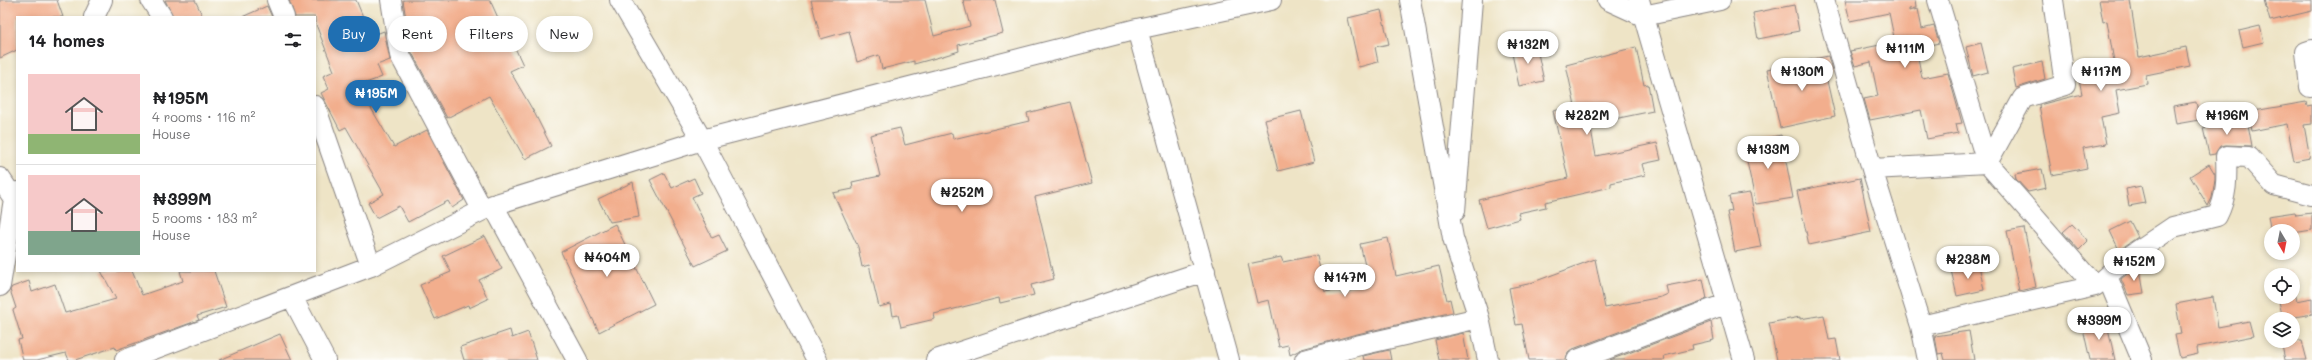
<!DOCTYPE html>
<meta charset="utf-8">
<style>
body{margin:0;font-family:Mali,sans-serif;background:#f2f2f2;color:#202124;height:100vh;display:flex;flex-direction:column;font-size:15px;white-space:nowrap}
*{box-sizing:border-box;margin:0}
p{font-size:13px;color:#757577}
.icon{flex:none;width:22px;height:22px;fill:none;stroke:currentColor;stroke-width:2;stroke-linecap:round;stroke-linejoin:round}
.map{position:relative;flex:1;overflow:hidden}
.details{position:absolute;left:16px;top:16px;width:300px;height:256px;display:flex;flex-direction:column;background:#fff;border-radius:0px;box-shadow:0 2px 6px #0003}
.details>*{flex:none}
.hud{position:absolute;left:328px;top:16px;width:380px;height:36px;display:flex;gap:8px}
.needle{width:26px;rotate:170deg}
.controls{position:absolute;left:2264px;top:224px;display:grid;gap:8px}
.controls a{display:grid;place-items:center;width:36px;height:36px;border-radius:50%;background:#fff;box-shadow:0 2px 6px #0003;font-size:20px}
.price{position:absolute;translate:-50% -34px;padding:0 9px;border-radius:14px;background:#fff;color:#222;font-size:13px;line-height:26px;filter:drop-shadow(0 1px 2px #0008)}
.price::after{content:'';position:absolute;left:50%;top:24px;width:12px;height:9px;margin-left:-6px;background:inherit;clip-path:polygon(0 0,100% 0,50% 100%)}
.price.active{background:#1f6fb2;color:#fff}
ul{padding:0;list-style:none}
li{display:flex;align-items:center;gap:12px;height:100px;padding:0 12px}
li+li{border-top:1px solid #e0e0e0}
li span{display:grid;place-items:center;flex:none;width:112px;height:80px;border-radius:0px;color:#555}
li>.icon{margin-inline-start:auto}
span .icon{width:48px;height:48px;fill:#fffc;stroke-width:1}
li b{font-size:17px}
h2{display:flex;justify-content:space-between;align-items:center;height:48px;padding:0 12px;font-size:17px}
.chip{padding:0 14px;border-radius:18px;background:#fff;box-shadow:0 2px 6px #0003;font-size:14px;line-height:36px}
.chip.active{background:#1f6fb2;color:#fff}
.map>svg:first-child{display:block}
</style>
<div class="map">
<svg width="2312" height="360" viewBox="0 0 2312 360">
<rect width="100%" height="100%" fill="#fdfcf7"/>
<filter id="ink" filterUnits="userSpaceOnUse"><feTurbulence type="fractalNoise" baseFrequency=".025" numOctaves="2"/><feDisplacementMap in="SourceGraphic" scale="8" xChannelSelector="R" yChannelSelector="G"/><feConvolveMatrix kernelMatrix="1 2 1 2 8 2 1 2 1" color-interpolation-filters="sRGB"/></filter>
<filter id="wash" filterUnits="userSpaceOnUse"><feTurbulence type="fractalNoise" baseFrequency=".012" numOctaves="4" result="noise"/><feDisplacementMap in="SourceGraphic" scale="16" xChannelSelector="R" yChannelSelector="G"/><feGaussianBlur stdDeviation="0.9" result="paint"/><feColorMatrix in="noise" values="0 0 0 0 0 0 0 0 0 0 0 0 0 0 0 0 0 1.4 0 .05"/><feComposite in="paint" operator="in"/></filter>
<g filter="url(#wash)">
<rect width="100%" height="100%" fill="#eee4c6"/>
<g id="blocks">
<path fill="#f2ae8d" d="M0,0H57L63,17H17V50L0,58Z
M165,0H195L203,17H173Z
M289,0H356L371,36L384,31L390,60L377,65L382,77L363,84L367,91L362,93L394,147L427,130L464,200L452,208L448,201L408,222L399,206L376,218L368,203L384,194L346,127L340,130L321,93L329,89L323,76L334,71L315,22V17H295Z
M403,0H490L507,38L510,37L523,65L510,71L535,114L551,146L525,159L489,96L447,118L411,51Z
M811,0H925L934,36L970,26L963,0H995L1003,33L958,45L959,51L943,56L914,64V61L882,69L879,55L857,62L849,31L821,39Z
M1845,0H1915L1916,8L1909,9V11L1918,9L1922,29L1934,26L1939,43L1916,48L1922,78L1948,73L1962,123L1956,124L1958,133L1927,139L1921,110L1870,120L1864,99L1878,96L1871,62L1855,66L1850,51L1895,42L1889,13L1850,21Z
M2099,0H2130L2139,57L2186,47L2190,66L2146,75L2147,84L2116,90L2120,113L2101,117L2106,144L2083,148L2087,168L2052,175L2039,105L2082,94L2079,79L2116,73L2107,21L2103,22Z
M2264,0H2312V11L2270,21Z
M1794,5L1799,31L1758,39L1753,13Z
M267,6L272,17H242Z
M1381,10L1389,44L1375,47L1378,62L1359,67L1348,18Z
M2260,26L2264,42L2243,47L2239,31Z
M1981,43L1988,72L1973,76L1966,47Z
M1536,44L1544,81L1519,86L1511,49Z
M1636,47L1644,85L1648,84L1653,111L1590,124L1596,156L1657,143L1661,160L1642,164L1645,175L1611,183V187L1545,202L1546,207L1518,213L1520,219L1487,228L1479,200L1568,178L1553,111L1575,106L1566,65Z
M1828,56L1832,70L1825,72L1835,116L1780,128L1767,69Z
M2042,62L2045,79L2016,88L2012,69Z
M1070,102L1092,183L1035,197L1054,279L1031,285L1034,295L1000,303L999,298L934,314L935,319L901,327L898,315L893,316L891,304L879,307L869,265L862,267L858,247L833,193L853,189L852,182L880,176L870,135L900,128L905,145L952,133L953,139L1029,121L1027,113Z
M2196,102L2199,120L2176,124L2173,106Z
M2306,102L2307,106L2312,105V124L2304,125L2310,158L2294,161L2287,124L2252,131L2248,112Z
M1301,111L1314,162L1278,171L1265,120Z
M2247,119L2252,146L2226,145L2220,146L2215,154L2209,155L2203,128Z
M1781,135L1793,198L1756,204L1743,143Z
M2209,164L2215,174V179L2212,198L2208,206L2190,176Z
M2042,169L2046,188L2028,192L2016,179L2015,174Z
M664,173L672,188L694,178L701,193L692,197L712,238L719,235L727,251L695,266L650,180Z
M1860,178L1871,232L1809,245L1797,191Z
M633,182L639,217L610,222L598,199Z
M2141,186L2145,203L2129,206L2126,189Z
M1750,193L1761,247L1735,252L1727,212L1732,211L1729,196Z
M2295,212L2296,215L2312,213V230L2293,233V230L2271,231V233L2268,216Z
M2130,221L2138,237L2119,250L2110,231Z
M615,224L654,304L599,332L561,252Z
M2072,224L2088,241L2079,250L2063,232Z
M2024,228L2036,287L2019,291L2007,231Z
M485,236L502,269L479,280L488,299L469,308L468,305L435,319L420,285L451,272L443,256Z
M1388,238L1396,276L1439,266L1447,300L1450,299L1453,312L1353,335L1302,349L1290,355L1288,345L1279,347L1269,300L1257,303L1248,264L1281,257L1283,262L1317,255L1325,292L1369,283L1360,244Z
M1595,259L1605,308L1661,297L1668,294L1666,286L1703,279L1707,299L1573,349L1568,353L1566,360H1529L1522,324L1516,325L1509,288L1528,284Z
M2139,264L2144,293L2128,295L2121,279Z
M1979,265L1984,290L1957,296L1951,270Z
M101,271H132L142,295L183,281L180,271H214L226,307L197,316L199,320L116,350L115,347L75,360H69L66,353L37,360H23L18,340L22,339L13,310L16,308L10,290L12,287L29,281L32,292L55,284L65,313L116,299Z
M2290,271L2291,275H2275Z
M2293,284L2297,301L2312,298V314L2283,319L2278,297H2293Z
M2213,297L2218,327L2249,321L2253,336L2197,347L2198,354L2180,358L2175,335L2181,334L2176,304Z
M1824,315L1829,340L1836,339L1840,360H1777L1769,323L1800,317V319Z
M2106,319L2115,360H2090L2082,324Z
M1711,322L1714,340L1692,345L1693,349L1664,356L1665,360H1610Z
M510,330L512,338L528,332L537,360H464L460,347Z
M1969,331L1974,360H1945L1943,353L1938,354L1935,336Z
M1463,333L1468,360H1439L1435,340Z
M280,334L292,360H219Z
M2281,341H2302L2307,360H2285Z
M1389,350L1391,360H1364L1363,356Z"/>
</g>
</g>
<g filter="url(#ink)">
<use href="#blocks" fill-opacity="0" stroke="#888380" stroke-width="1"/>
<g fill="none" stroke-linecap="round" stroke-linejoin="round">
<g stroke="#888380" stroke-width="22">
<path id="street" d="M151,0L162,17
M277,0L284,17
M391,0L400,55L482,209
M620,0L702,140L817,360
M1410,0L1453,238L1479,318L1488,360
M1608,0L1643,16L1720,0
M1639,0L1744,360
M1824,0L1872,169L1921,326L1928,360
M1938,0L1987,163L2095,286L2100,282L2109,281L2142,360
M94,17L102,0
M1137,29L1229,360
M2310,87L2306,52L2312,50
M315,106L371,266
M1872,169L1987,163L2023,98L2065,85L2053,0
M0,178L14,199
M493,205L577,360
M1455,211L1472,0
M2100,282L2130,256L2173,227L2217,216C2227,197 2227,178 2226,156L2249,157L2274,185L2312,195
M0,286L14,199L17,192
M292,297L325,360
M1921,326L2095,286
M125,360L371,266L493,205L702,140L1137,29L1271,0
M936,360L1205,271
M1305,360L1356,346L1479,318
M1577,360L1728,303"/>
</g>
<use href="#street" stroke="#fff" stroke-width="20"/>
</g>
</g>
</svg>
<div class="controls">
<a><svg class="needle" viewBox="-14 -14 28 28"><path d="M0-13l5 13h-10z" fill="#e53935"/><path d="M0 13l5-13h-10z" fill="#757577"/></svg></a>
<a><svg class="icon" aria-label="locate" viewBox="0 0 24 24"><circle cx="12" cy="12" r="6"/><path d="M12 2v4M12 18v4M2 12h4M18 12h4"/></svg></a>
<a><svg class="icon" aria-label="layers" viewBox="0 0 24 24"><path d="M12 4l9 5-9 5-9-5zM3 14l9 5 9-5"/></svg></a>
</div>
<b class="price" style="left:1528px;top:65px">₦132M</b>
<b class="price" style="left:1905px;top:69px">₦111M</b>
<b class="price" style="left:1802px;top:92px">₦130M</b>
<b class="price" style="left:2101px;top:92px">₦117M</b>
<b class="price active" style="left:376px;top:114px">₦195M</b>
<b class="price" style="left:1587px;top:136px">₦282M</b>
<b class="price" style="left:2227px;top:136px">₦196M</b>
<b class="price" style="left:1768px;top:170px">₦133M</b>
<b class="price" style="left:962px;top:213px">₦252M</b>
<b class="price" style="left:607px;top:278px">₦404M</b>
<b class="price" style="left:1968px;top:280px">₦238M</b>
<b class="price" style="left:2134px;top:282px">₦152M</b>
<b class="price" style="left:1345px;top:298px">₦147M</b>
<b class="price" style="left:2099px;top:341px">₦399M</b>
<div class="hud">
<a class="chip active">Buy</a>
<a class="chip">Rent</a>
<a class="chip">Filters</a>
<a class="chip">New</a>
</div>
<section class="details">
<h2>14 homes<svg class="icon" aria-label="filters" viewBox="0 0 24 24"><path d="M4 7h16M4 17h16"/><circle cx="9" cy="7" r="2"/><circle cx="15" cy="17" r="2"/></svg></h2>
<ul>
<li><span style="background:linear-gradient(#f6c9c9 75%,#8fb573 0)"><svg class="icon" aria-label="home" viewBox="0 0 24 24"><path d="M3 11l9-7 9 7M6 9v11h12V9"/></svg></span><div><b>₦195M</b><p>4 rooms · 116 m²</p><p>House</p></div></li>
<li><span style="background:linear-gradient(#f6c9c9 70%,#7fa58c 0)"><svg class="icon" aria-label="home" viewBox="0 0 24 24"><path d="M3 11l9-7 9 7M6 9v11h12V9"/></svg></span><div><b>₦399M</b><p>5 rooms · 183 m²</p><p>House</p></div></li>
</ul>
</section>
</div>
